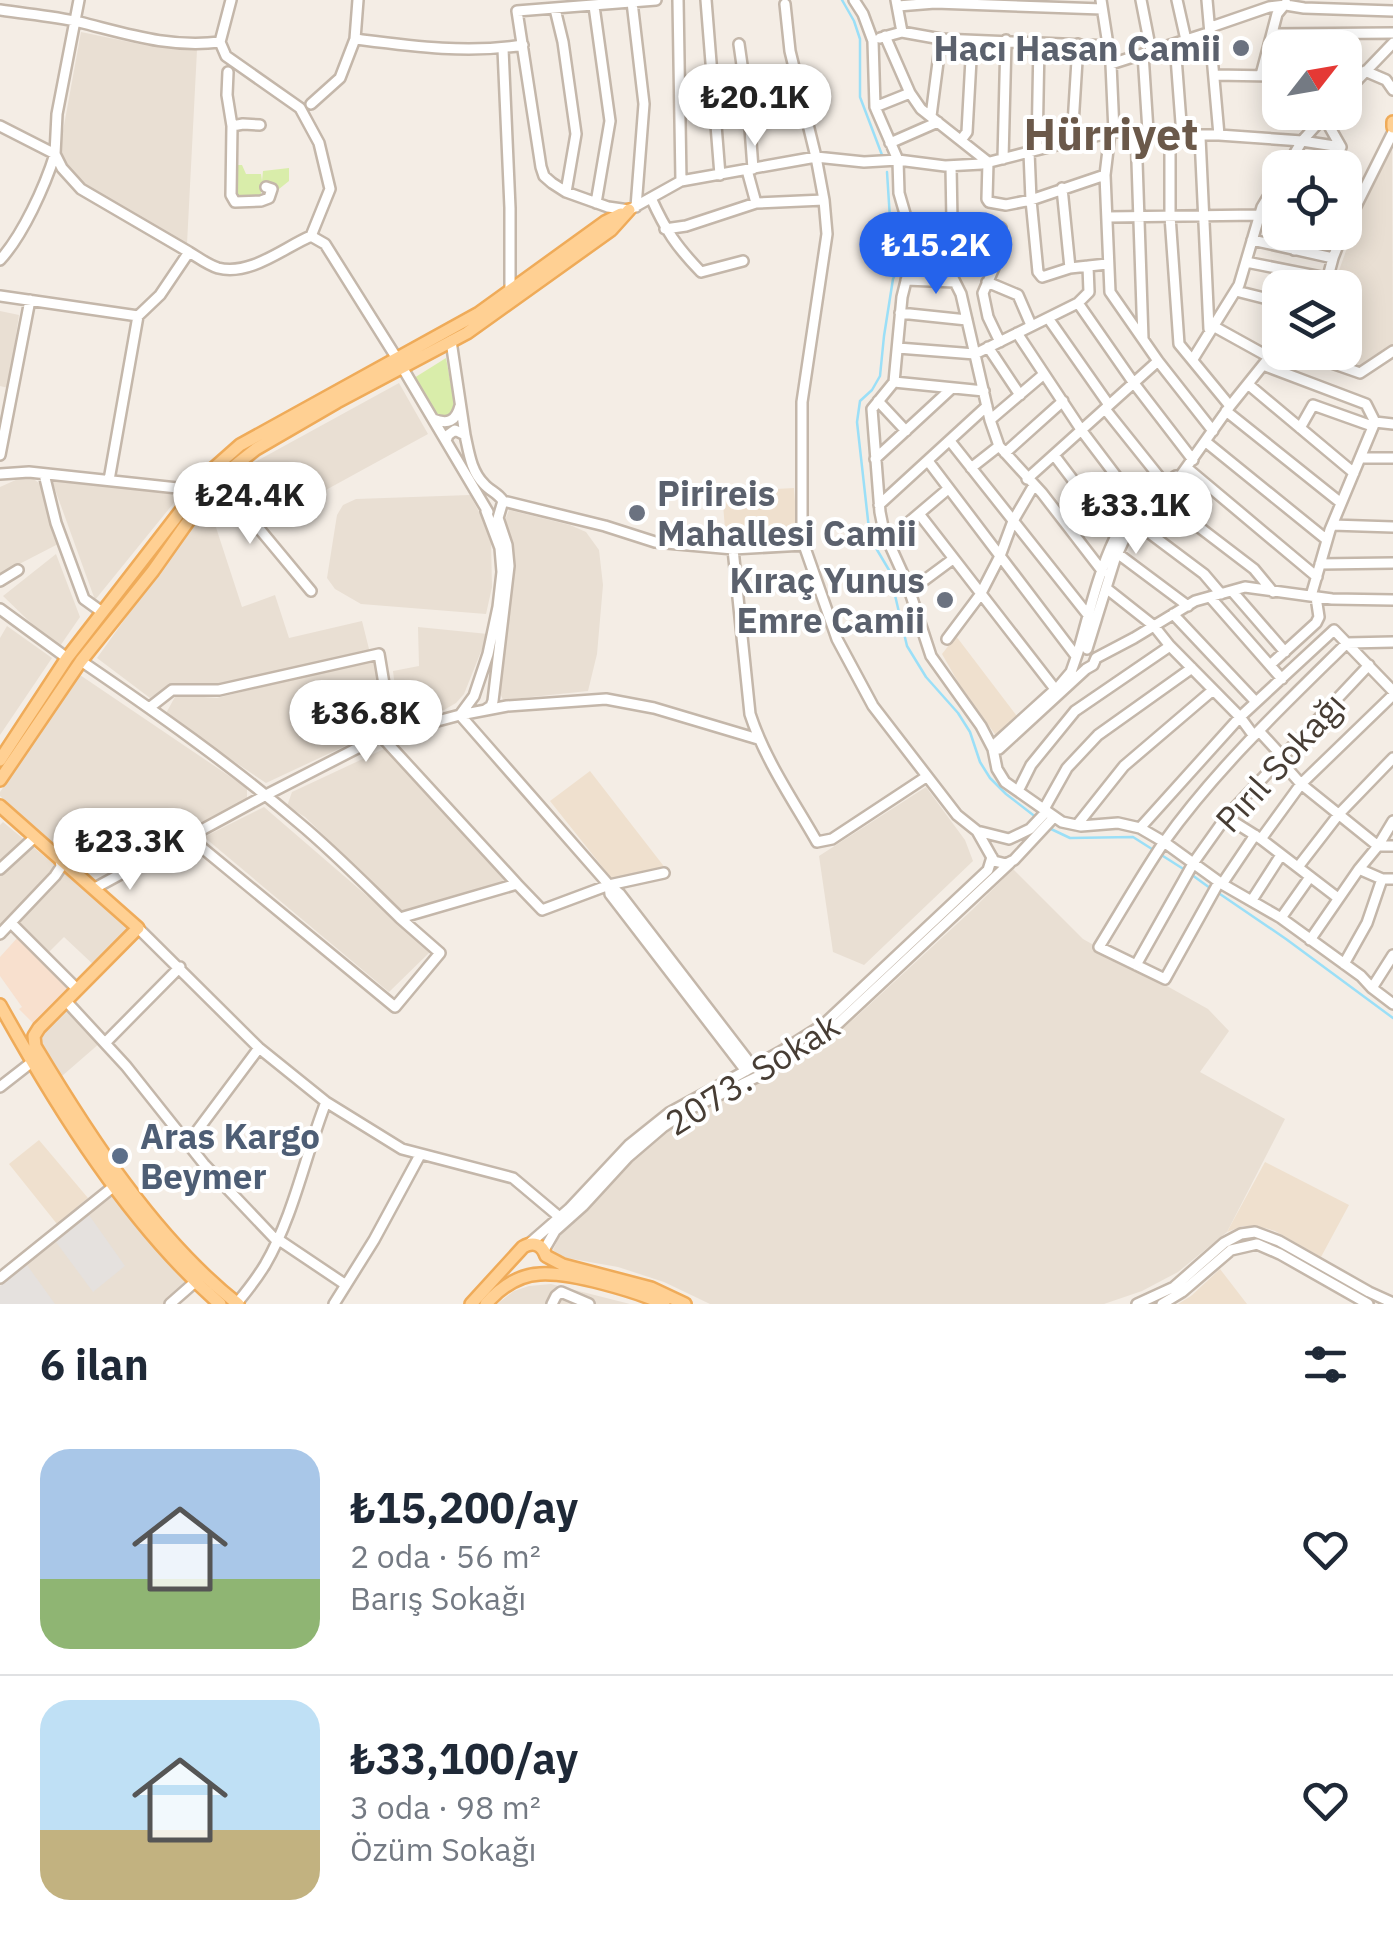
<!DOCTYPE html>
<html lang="tr">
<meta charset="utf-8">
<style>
body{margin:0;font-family:"IBM Plex Sans",sans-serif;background:#f2f2f3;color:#1f2937;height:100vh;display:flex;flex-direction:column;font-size:38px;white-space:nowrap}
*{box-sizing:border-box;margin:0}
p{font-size:32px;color:#747a83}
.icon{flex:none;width:55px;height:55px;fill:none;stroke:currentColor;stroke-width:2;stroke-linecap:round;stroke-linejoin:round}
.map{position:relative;height:1304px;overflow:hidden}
.sheet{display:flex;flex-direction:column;background:#fff;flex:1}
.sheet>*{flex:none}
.needle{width:65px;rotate:59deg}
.buttons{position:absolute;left:1262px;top:30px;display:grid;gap:20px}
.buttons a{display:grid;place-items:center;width:100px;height:100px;border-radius:20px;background:#fff;box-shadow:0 5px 25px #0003;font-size:50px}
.price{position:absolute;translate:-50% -85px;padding:0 22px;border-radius:35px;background:#fff;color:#222;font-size:32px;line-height:65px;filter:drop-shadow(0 2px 5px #0008)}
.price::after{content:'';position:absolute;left:50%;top:60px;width:30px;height:22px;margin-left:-15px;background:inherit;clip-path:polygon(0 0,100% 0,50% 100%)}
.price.on{background:#2563eb;color:#fff}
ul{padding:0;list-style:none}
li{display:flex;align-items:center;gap:30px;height:250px;padding:0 40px}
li+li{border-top:2px solid #e0e1e3}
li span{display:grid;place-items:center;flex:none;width:280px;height:200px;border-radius:30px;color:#555}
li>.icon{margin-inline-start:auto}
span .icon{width:120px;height:120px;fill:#fffc;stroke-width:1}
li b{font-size:42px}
h2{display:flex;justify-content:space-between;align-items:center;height:120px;padding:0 40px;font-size:42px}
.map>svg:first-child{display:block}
</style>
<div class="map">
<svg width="1393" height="1304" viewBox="0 0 1393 1304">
<rect width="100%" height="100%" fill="#f4ede5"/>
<path fill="#e9dfd3" d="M81,32L144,45L197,50L187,244L97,195L83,186L65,167L59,153Z
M1392,148L1393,344L1385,352L1359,368L1323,353L1345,352V288L1333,287L1369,187Z
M0,311L19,315L8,388L0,386Z
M399,383L428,434L324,491L236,486L235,473Z
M32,478L42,485L60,543L0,574V487L18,479Z
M52,481L181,494L95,600Z
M470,495L485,523L491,541L492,587L486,614L361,604L335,589L327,578L337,515L343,505L356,499Z
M208,503L242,607L275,595L289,638L362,621L370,653L263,677L216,685H172L150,698L97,658Z
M509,510L570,525L586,532L599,550L603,585L597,654L588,691L503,700L500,693L514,555L505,520Z
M56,554L80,617L58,649L3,596Z
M7,626L52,658L0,735V638Z
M418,627L488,634L464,694L456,703L444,710L399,720L393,671L419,666Z
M375,658L382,724L377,731L266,783L165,715L176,695L217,698Z
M80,675L247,788V801L111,869L80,868L0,796V792Z
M384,749L509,880L402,912L305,817L287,806L292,792Z
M926,787L965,840L973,861L864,965L833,952L819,856Z
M264,807L431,951L389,992L204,837Z
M3,822L56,866L0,928V825Z
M67,868L132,929L97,968L64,937L47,954L15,924Z
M1013,869L1083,939L1208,1009L1229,1031L1200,1072L1285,1119L1227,1232L1178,1272L1142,1291L1104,1304H710L664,1282L618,1267L561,1257L553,1250L559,1237L590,1207L631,1161L672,1127L700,1111L811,1054L855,1018L972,910Z
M68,1008L100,1043L62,1076L39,1042L40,1035Z
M118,1192L191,1278L189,1285L164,1304H0V1286Z
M551,1284L630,1304H497L514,1291L529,1286Z"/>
<path fill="#f8e0ce" d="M19,936L73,987L35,1025L19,1009L22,1007L0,976V957Z"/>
<path fill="#efe0ce" d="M794,488L797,529L794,536L789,538L726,541L722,492Z
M956,636L1020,720L999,740L958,682L942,654Z
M590,771L666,869L612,879L550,801Z
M39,1140L88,1198L57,1224L9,1164Z
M1265,1162L1349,1205L1321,1257L1275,1231L1265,1228L1243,1226L1227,1232Z
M1220,1269L1247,1304H1178L1191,1296Z"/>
<path fill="#d9edaa" d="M237,165H242L246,174H261L262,181L263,171L289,168V181L279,189L261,187V196H234V189L237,188Z
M446,358L455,407L451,416L446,419L436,416L414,378Z"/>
<path fill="#e5e1de" d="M89,1215L125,1266L93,1292L56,1242Z
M27,1265L55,1304H0V1286Z"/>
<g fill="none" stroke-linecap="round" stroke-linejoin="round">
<path stroke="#9bdff7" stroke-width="2.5" d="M842,0L854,21L860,39V97L882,155
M887,172L890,219L897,232L901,245V263L893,279L884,336L880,376L872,390L860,401L857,422L870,538L889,570L907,646L926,677L958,713L970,732L980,762L990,778L1006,794L1037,818
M1051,829L1070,838L1133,837L1185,870
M1192,875L1210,888
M1217,892L1286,939L1393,1018"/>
<g stroke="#c4b7aa" stroke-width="14">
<path id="minor" d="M79,0L57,114L55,154L62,168L81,189L189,252
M656,0L517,11L541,167L544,176L552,183L566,192L608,207L629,210L681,181L816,157L864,162L898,160L945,166L982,164L1072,141L1114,132L1148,131L1170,135H1219L1302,141L1341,147
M678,0L681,181
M706,0L720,175
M854,0L863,14L873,41L875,107L898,160L899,193L910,231L913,253L902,297L894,382L872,409L880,512L884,532L907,583L931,656L981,726L993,749L997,769L1005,782L1062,822L1081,826L1118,823L1140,828L1164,842L1222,884L1281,918L1361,976L1372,988L1393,1004
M896,0L902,32
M1101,0L1111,64L1114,132
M1141,0L1151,51
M1177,0L1186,40
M1207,0L1219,135
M632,2L644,104L636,207
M785,4L790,51L816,157L824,200L827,234L802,402V524L804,545L837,639L873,706L957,815L977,831L1009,839L1030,829L1047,811
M594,6L610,121L596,203
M898,6L935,3L1102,9
M555,9L563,42L576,134L566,192
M0,10C26,14 53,16 79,22C128,34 168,48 220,42
M1211,27L1269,7L1286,5L1304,8L1393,11
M1272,34L1393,33
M885,36L910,93L921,109L988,162L987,199L989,202L1006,205L1031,200L1105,175
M880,38L902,32L941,39L1109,46
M355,39C410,46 467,54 523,45
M220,42L226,56L300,108L319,143L330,189L311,236
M220,42L231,0
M739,44L749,114L753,169
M1175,44L1182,136
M503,49L510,208V291
M1143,54L1148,131
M1111,64L1211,32
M1365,71L1386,80L1393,90
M228,72L227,95L232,126L243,124L260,125
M1214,75L1280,76
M1261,75L1277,14L1286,3
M1345,93L1393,43
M311,104L340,78L355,39L358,0
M875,107L910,93
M931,116L941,39
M1324,117L1341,147L1331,168
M0,126L55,154C45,186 23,235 0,260
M232,126L231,195L235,202L261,201L269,198L272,189L266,187
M1136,132L1143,339
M1110,133L1105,175L1110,292L1158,361L1213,431
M1170,135V216L1179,344L1230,406
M1200,137L1209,329
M961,140L967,132L972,41
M1072,141L1078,44
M890,143L938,122
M1037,150L1039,43
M1029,152L1031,200L1038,272L1042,277L1070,268L1107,264
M1003,159L1006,40
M951,166L953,278L961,294L990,420L999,446L1042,493L1103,572
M1286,168L1302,141L1328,112
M747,170L756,203
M1062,188L1070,268
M651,198C666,231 676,246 701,272L743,261
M1108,217L1259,215
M952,222L1001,228L1000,254L983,293L988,317L1000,342
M1345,228L1393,132
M665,229L686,226L756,203L824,200
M1252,240L1333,258
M1294,250L1302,232
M1246,262L1327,278
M906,280L955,282
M987,282L1018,295L1031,325
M1325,288L1333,258L1343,232
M1236,291L1280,302
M0,296L138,316L160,295L189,252C199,258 208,265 218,268C251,276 283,248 311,236L325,244L396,357
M1078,303L1133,382L1193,460
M900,313L967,320
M1048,318L1109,405
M1213,326L1269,357
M1017,333L1082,431L1141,509
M451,341L465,435
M988,347L1020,395
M898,348L975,354L1078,303L1089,292L1088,266
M1300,352L1360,373L1393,351
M1193,359L1239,285L1262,207L1280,177
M1263,365L1366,404L1375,422L1330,530L1311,596
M402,367L488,512
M894,382L984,391
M1249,385L1354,473
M878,401L906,431
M1105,409L1165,484
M1226,411L1341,503
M433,419C448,425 456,421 460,406
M990,420L1044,374
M1375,422L1393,424
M1300,428L1313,405L1372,426
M446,441L448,435L455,430L465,435C469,453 471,471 484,484C490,491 498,493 503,501L605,526L655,542L733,549L804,545
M950,441L1088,615
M1206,442L1327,540
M1005,453L1063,401
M0,455L30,300
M1054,455L1116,537
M1360,458H1393
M875,459L952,388
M928,461L1076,656
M971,468L999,446
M1187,468L1317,577
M0,474L29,472L196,490
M44,474L56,523L84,599L102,612
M218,479L311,591
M1027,479L1158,361
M109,480L138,316
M1161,498L1254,569L1273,592
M879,505L987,406
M920,515L1055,689
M1136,523L1204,574L1221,594
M1332,525L1393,527
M888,540L948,489
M733,549L750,714C765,760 793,800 817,842L832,839L926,777
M1117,553L1188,606
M1320,564L1393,563
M0,581L18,570
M922,582L953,559
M1106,588L1154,626L1170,646L1240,717L1254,736
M1232,591L1285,652
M1210,597L1282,679
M0,609L67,658
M1173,614L1256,702
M947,639L980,595L1000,556L1013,521L1034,485
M1087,649L1115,559L1127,533L1176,482L1230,406L1271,355L1280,347
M1078,652C1089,614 1098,573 1115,538C1126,517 1157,490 1176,476
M81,661C156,712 230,764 299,823C334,852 367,886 400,918L517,884L381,736
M1270,665L1316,623L1319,617L1316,597
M149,708L172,690H219L379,654L392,732
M485,710L491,706L493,701L509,566L507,545L498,518L503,501
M460,715L609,885L620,894L753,1067
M460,715L474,696L488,654L498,607L502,572L500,548L486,511
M1259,731L1282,756
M993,749H999L1086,669L1093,665L1096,658L1134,638L1195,601L1245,587L1332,599L1393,600
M993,749L995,744L1060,685L1071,672L1078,652
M1279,759L1301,784L1378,846H1393
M1018,791L1031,765L1075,711L1170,646
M1044,809L1067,768L1098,735L1192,668
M1226,817L1261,839L1338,898
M1077,825L1124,766L1213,690
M1140,828L1240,717L1334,630L1393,691
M977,831L994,861L1006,864L1014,860L1054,817
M189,837L395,1007L440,953L400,918
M1261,839L1301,784L1393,695
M1298,867L1339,814L1393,758
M0,869L35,837
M1359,869L1382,879H1393
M1219,882L1165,979L1099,947C1120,913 1141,876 1164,842C1216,769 1283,706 1347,643L1393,642
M517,884L542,910L609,885L664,873
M1222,884L1255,835
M609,885L610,894L746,1071
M95,888L266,795L381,736L460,715L507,706L606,699L654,708L758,739
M1252,900L1281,855
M1281,918L1310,877
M11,923L77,989
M138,928L259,1048L326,1102L402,1149L513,1178L563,1220
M0,934L55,876L61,867L60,859
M1310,940L1359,869L1378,846L1393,821
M1344,964L1367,923L1382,879
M1136,965L1194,862L1226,817L1369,665
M1372,988L1393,955
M66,1001L126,1066L204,1164L277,1241L282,1242L346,1285
M105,1043L180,967
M0,1087L32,1062
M188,1143L259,1048
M530,1243L569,1209L629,1145L669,1113L782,1051L823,1025L988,870L992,857
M544,1250L555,1231L583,1206L628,1157L663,1127L690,1109L761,1075L805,1049L828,1033L1010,863
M0,1278L113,1187
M237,1303C247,1291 257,1278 265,1265C294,1215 305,1156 326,1102
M170,1304L195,1282
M334,1304L374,1240L420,1155
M552,1304L556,1296L561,1292L589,1304
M1137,1304L1174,1287L1224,1243L1241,1234L1255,1232L1279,1241L1369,1292L1393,1303
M1162,1304L1182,1292L1231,1250L1257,1244L1280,1254L1368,1304"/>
</g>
<g stroke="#efab59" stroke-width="16">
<path id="major" d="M1393,122V127
M0,760L67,658L214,468L240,445L479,313L605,222L621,214
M0,780L81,661L153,571L218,479L256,449L337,402L467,333L611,230L629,210
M0,806L138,928L39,1028L34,1036L35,1046C89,1136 155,1239 238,1304
M0,1005C57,1108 130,1226 220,1304
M471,1304L523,1247C533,1241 542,1244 546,1256L563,1265L651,1288L685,1304
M486,1304C500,1288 518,1275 540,1274C571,1272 636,1291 664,1304"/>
</g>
<use href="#minor" stroke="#fff" stroke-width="9"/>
<use href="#major" stroke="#ffd093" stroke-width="11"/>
</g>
<g fill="#6b7280" stroke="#fff" stroke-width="4">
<circle cx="1241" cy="48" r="10"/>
<circle cx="637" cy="513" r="10"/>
<circle cx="945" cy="600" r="10"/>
</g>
<circle fill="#5c6f8a" stroke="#fff" stroke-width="4" cx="120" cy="1156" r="10"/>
<g text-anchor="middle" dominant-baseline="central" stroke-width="8" stroke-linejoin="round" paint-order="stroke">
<g font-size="35" font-weight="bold" fill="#5b616d" stroke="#fff" text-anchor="end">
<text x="1221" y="48">Hacı Hasan Camii</text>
<text x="657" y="493" text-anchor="start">Pirireis<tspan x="657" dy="40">Mahallesi Camii</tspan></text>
<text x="925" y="580">Kıraç Yunus<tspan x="925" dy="40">Emre Camii</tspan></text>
</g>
<g font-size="35" fill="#473d34" stroke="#fff">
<text transform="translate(1280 762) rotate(-48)">Pırıl Sokağı</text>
<text transform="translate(752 1074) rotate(-32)">2073. Sokak</text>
</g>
<g font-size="35" font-weight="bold" fill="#4e5e75" stroke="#fff" text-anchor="start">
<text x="140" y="1136">Aras Kargo<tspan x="140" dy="40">Beymer</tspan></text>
</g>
<g font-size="45" font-weight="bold" fill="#6b594a" stroke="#fff">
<text x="1111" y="133">Hürriyet</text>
</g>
</g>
</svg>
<div class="buttons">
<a><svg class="needle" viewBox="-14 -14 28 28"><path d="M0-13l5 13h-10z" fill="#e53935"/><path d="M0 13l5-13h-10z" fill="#747a83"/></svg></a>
<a><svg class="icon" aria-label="locate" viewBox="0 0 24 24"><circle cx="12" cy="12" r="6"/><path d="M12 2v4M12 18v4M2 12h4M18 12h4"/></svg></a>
<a><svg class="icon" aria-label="layers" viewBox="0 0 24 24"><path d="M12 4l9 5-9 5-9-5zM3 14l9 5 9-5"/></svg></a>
</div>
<b class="price" style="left:755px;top:149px">₺20.1K</b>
<b class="price on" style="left:936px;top:297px">₺15.2K</b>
<b class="price" style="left:250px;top:547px">₺24.4K</b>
<b class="price" style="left:1136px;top:557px">₺33.1K</b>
<b class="price" style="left:366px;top:765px">₺36.8K</b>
<b class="price" style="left:130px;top:893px">₺23.3K</b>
</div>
<section class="sheet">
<h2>6 ilan<svg class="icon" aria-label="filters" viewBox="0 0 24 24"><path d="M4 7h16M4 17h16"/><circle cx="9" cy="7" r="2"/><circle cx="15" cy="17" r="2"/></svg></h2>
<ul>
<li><span style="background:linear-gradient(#a9c7e8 65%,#8fb573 0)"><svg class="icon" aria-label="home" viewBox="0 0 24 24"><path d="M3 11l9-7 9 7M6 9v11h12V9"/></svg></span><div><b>₺15,200/ay</b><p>2 oda · 56 m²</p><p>Barış Sokağı</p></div><svg class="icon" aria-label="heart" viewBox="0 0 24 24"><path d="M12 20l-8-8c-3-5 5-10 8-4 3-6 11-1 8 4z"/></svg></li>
<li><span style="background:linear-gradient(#bfe0f5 65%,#c2b280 0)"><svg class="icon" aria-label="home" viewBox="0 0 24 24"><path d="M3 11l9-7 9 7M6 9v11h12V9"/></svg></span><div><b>₺33,100/ay</b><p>3 oda · 98 m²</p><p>Özüm Sokağı</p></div><svg class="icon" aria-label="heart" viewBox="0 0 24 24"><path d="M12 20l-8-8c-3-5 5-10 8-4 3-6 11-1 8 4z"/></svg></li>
</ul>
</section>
